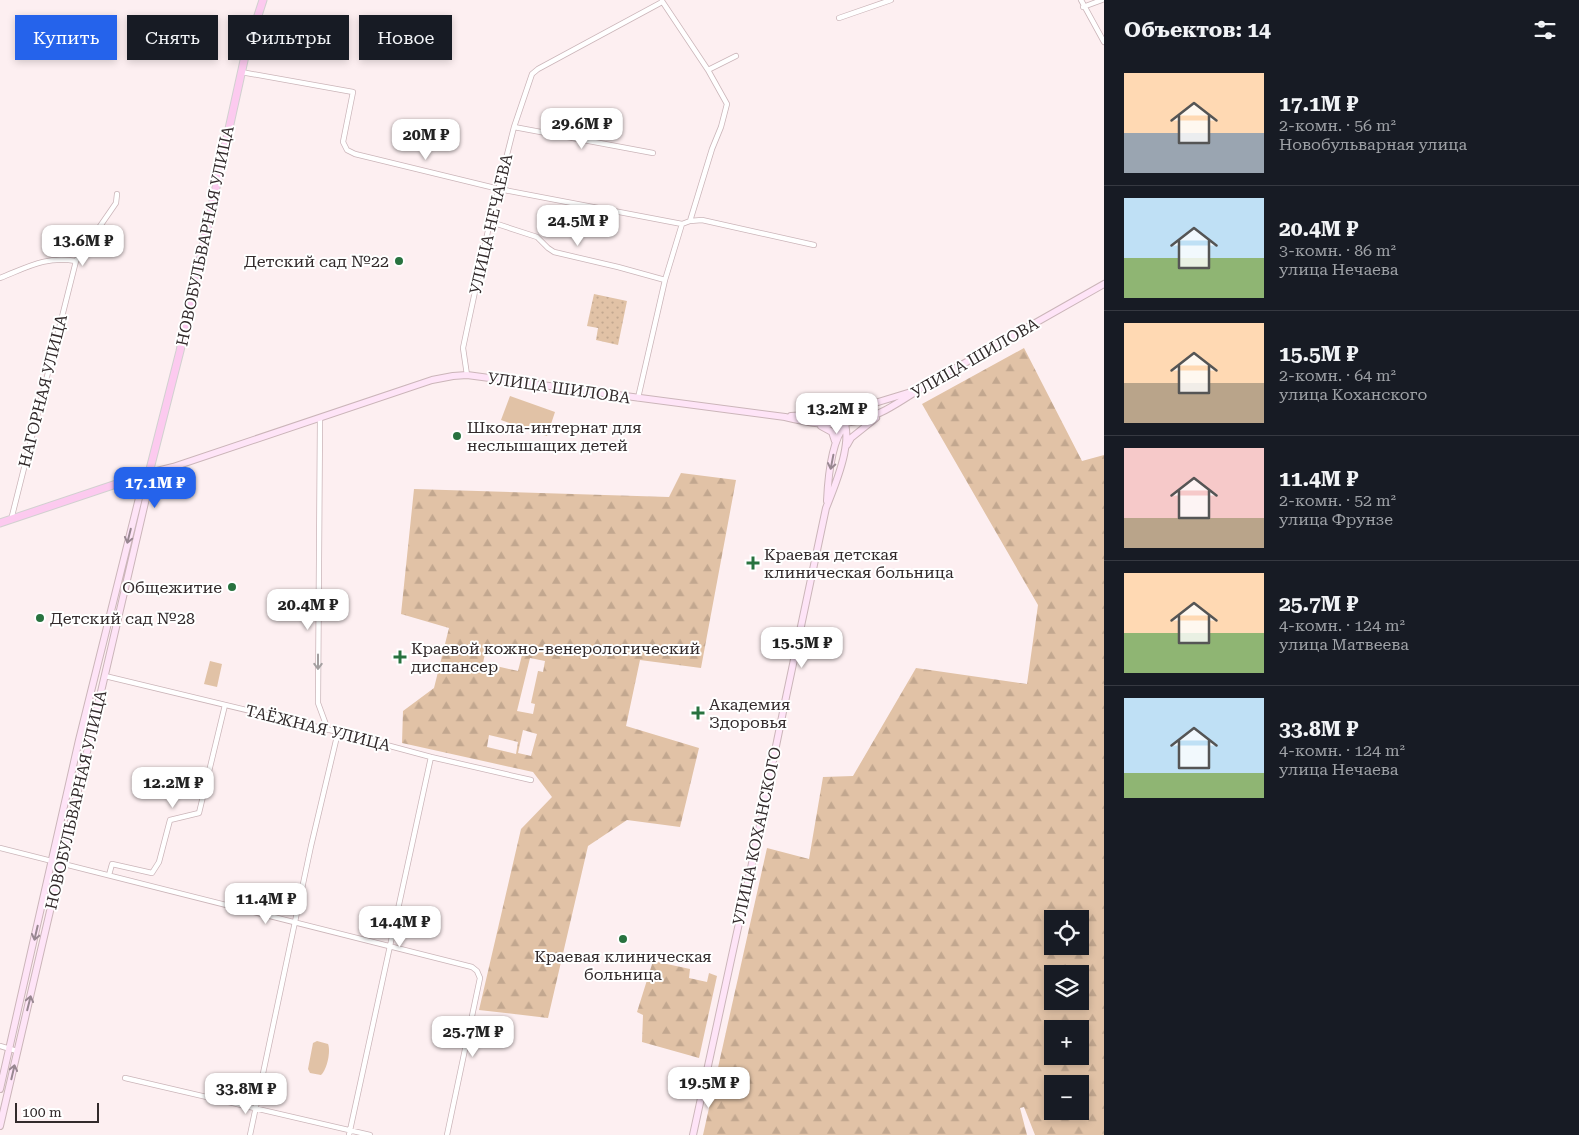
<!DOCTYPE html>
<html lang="ru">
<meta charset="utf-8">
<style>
body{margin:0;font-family:"Roboto Serif",serif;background:#20242c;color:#f1f3f6;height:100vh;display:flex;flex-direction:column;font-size:19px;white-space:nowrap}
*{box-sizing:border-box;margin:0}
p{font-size:16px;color:#9ea1a6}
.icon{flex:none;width:28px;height:28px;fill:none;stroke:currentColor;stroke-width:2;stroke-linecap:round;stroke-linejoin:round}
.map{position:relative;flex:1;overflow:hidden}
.drawer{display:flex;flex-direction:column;background:#171b24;width:475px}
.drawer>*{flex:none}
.hud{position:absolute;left:15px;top:15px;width:475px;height:45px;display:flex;gap:10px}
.fabs{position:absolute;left:1044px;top:910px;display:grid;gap:10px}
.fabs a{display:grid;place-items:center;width:45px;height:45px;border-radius:0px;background:#171b24;box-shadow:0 2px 8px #0003;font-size:25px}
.scale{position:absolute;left:15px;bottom:12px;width:84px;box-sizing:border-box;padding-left:5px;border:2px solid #322a2b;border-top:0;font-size:14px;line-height:18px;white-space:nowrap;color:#322a2b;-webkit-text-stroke:4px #fff;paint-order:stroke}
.price{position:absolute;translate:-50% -42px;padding:0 11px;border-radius:10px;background:#fff;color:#222;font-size:16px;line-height:32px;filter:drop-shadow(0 1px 2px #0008)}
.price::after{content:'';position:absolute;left:50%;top:30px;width:15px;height:11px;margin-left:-8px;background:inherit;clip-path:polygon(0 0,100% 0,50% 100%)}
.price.active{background:#2563eb;color:#fff}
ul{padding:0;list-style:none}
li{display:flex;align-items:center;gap:15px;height:125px;padding:0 20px}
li+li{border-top:1px solid #363941}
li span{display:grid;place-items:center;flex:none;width:140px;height:100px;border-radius:0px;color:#555}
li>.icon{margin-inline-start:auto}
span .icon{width:60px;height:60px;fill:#fffc;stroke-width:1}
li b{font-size:21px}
h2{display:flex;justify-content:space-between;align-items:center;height:60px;padding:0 20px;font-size:21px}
.chip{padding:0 18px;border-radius:0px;background:#171b24;box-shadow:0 2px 8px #0003;font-size:18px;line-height:45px}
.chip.active{background:#2563eb;color:#fff}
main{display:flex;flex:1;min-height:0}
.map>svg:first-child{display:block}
</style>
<main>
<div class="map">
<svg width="1104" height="1135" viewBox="0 0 1104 1135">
<defs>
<pattern id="grass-dots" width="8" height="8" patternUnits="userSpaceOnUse" patternTransform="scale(1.25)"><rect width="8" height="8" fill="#e1c2a6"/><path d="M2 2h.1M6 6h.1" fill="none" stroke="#c2a78f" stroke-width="1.8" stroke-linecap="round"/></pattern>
<pattern id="forest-firs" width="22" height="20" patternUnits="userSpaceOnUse" patternTransform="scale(1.25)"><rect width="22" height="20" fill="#e1c2a6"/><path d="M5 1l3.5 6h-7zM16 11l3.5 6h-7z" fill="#c2a78f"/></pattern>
</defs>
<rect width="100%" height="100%" fill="#fdeff1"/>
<path fill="url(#grass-dots)" d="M594,294L627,301L618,345L596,340L598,328L587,326Z"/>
<path fill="url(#forest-firs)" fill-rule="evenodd" d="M1024,348L1082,461L1104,455V1135H1035L1024,1107L1020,1108L1027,1135H703L767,848L809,859L823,777L853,776L916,668L1027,684L1038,605L922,404ZM1052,919H1080V946H1052ZM1052,974H1080V1001H1052ZM1052,1029H1080V1056H1052ZM1052,1084H1080V1111H1052Z
M681,473L736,480L701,668L640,660L626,726L699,748L680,827L627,820L588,846L548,1018L479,1010L521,829L552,797L533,772L402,743L403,711L434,688L449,628L401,614L414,489L669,497ZM487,644L523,651L518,671L483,663ZM530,658L545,661L543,672L538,671L531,703L535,704L533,714L517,711ZM523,730L537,734L531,756L518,753ZM489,735L518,742L516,754L487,747Z
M653,961L690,969L689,978L707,982L709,973L717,976L699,1058L642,1042L643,1015L637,1012Z"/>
<path fill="#e1c2a6" d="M510,396L555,412L547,436L501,420Z
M210,661L222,664L217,687L204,684Z
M317,1041L328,1044C331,1051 327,1070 321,1075L310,1073L308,1069L313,1043Z"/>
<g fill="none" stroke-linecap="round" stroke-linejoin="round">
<g stroke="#cbb5b9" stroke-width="6">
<path id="street" d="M1081,0L1104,42
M662,1L708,70L727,104L721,127L712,149L690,221
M1083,7L1102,0
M839,18L891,0
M708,70L736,56
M241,72L353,92L343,142L347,150L355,154L499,189L682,224L690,221L702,220L814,245
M514,127L653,153
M491,222L537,237L548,248L554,252L618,267L665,280
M0,278C28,267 45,256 76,261L116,203L117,194
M467,375L463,348L467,329L489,226L514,127L532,74L538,69L662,2
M638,398L665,280L682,224
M320,418L318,703L328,730
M11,520L76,261
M105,676L338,732L431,757L531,780
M0,848L472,967L477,971L480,978L447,1135
M109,875L112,864L152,873L159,862L170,820L199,813L225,705
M0,1046L17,1051
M125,1078L370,1135
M250,1135L311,846L338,732
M349,1135L431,757"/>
</g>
<g stroke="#cbb5b9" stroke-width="8">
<path id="secondary" d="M791,416L836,413L852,410L911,392
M821,426L832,432L835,441
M847,445L851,438L876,418
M149,473L173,467L432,380L453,376L467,375L785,417C809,423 831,427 856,421C885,415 907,396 933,381C990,349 1047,316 1104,284
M827,501C828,479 831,442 845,425C851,417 859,413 867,408
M0,1089L79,740L139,498L147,479
M0,1126L147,494L149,473
M693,1135L754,854L785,702L826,508C834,488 861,426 836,413"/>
</g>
<g stroke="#d2d0d0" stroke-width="9">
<path id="primary" d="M0,523L149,473L180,351L245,56L263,0"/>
</g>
<use href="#street" stroke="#fff" stroke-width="4.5"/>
<use href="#secondary" stroke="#fee4f7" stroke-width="6"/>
<use href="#primary" stroke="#fccaef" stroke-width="7"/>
</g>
<defs><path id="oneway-shaft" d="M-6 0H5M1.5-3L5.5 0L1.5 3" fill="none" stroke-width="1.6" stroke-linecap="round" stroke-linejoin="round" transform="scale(1.25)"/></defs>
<g stroke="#988791">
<use href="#oneway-shaft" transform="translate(832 462) rotate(101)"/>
<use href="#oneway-shaft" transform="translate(129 536) rotate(104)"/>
<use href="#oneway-shaft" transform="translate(36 933) rotate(103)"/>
<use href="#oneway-shaft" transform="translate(29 1003) rotate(-76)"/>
<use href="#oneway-shaft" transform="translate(13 1072) rotate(-77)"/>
</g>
<use stroke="#a39fa0" href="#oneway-shaft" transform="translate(318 662) rotate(90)"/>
<g fill="#28723f" stroke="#fff" stroke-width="2">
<circle cx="399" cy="261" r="5"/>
<circle cx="457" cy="436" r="5"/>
<path d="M750.5 555.5h5v5h5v5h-5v5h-5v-5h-5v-5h5z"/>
<circle cx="232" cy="587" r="5"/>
<circle cx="40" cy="618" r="5"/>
<path d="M397.5 649.5h5v5h5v5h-5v5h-5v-5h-5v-5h5z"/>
<path d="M695.5 705.5h5v5h5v5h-5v5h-5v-5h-5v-5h5z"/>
<circle cx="623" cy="939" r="5"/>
</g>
<g text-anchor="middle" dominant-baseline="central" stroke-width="4" stroke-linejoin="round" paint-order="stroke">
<g font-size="16" fill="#322a2b" stroke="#fff">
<text transform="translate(491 224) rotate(-77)">УЛИЦА НЕЧАЕВА</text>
<text transform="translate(205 236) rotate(-78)">НОВОБУЛЬВАРНАЯ УЛИЦА</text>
<text transform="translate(975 358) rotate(-30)">УЛИЦА ШИЛОВА</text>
<text transform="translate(559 388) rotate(8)">УЛИЦА ШИЛОВА</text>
<text transform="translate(43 391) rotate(-76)">НАГОРНАЯ УЛИЦА</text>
<text transform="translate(318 728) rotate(14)">ТАЁЖНАЯ УЛИЦА</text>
<text transform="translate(76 800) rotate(-77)">НОВОБУЛЬВАРНАЯ УЛИЦА</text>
<text transform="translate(757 836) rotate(-78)">УЛИЦА КОХАНСКОГО</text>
</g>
<g font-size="16" fill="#322a2b" stroke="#fff" text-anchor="start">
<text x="389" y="261" text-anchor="end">Детский сад №22</text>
<text x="467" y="427">Школа-интернат для<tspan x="467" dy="18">неслышащих детей</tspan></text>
<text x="764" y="554">Краевая детская<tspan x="764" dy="18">клиническая больница</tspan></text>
<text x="222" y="587" text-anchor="end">Общежитие</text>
<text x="50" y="618">Детский сад №28</text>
<text x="411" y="648">Краевой кожно-венерологический<tspan x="411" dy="18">диспансер</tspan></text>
<text x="709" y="704">Академия<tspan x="709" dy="18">Здоровья</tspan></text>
<text x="623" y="956" text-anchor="middle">Краевая клиническая<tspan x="623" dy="18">больница</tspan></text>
</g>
</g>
</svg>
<div class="fabs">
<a><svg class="icon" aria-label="locate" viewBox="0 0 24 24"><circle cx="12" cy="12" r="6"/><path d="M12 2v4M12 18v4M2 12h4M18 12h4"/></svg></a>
<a><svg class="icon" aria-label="layers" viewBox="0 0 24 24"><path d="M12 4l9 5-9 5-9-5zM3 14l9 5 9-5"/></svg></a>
<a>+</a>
<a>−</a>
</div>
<div class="scale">100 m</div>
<b class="price" style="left:582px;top:150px">29.6M ₽</b>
<b class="price" style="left:426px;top:161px">20M ₽</b>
<b class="price" style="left:578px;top:247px">24.5M ₽</b>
<b class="price" style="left:83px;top:267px">13.6M ₽</b>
<b class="price" style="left:837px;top:435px">13.2M ₽</b>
<b class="price active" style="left:155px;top:509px">17.1M ₽</b>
<b class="price" style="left:308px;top:631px">20.4M ₽</b>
<b class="price" style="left:802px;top:669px">15.5M ₽</b>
<b class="price" style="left:173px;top:809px">12.2M ₽</b>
<b class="price" style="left:266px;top:925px">11.4M ₽</b>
<b class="price" style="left:400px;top:948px">14.4M ₽</b>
<b class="price" style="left:473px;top:1058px">25.7M ₽</b>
<b class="price" style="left:709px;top:1109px">19.5M ₽</b>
<b class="price" style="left:246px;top:1115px">33.8M ₽</b>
<div class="hud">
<a class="chip active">Купить</a>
<a class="chip">Снять</a>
<a class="chip">Фильтры</a>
<a class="chip">Новое</a>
</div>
</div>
<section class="drawer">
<h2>Объектов: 14<svg class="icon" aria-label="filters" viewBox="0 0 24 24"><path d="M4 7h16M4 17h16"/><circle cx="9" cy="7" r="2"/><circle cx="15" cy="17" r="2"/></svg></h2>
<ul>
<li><span style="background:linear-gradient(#ffd9b3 60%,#9aa5b1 0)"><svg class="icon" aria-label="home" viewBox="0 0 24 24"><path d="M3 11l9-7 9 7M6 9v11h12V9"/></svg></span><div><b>17.1M ₽</b><p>2-комн. · 56 m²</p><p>Новобульварная улица</p></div></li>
<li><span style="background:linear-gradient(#bfe0f5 60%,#8fb573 0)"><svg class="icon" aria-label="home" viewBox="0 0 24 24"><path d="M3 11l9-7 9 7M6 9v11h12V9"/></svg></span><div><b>20.4M ₽</b><p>3-комн. · 86 m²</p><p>улица Нечаева</p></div></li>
<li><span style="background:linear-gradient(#ffd9b3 60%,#b9a48a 0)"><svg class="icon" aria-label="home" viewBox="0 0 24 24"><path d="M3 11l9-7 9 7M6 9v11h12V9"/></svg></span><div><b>15.5M ₽</b><p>2-комн. · 64 m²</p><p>улица Коханского</p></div></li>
<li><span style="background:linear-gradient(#f6c9c9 70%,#b9a48a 0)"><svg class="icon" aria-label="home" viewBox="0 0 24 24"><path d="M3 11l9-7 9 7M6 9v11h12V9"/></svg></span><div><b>11.4M ₽</b><p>2-комн. · 52 m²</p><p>улица Фрунзе</p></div></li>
<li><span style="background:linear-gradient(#ffd9b3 60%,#8fb573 0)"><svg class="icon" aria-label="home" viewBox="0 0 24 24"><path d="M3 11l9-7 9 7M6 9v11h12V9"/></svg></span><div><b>25.7M ₽</b><p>4-комн. · 124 m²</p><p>улица Матвеева</p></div></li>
<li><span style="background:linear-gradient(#bfe0f5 75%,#8fb573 0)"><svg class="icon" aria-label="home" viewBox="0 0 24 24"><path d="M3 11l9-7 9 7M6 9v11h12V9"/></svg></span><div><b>33.8M ₽</b><p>4-комн. · 124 m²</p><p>улица Нечаева</p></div></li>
</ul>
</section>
</main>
